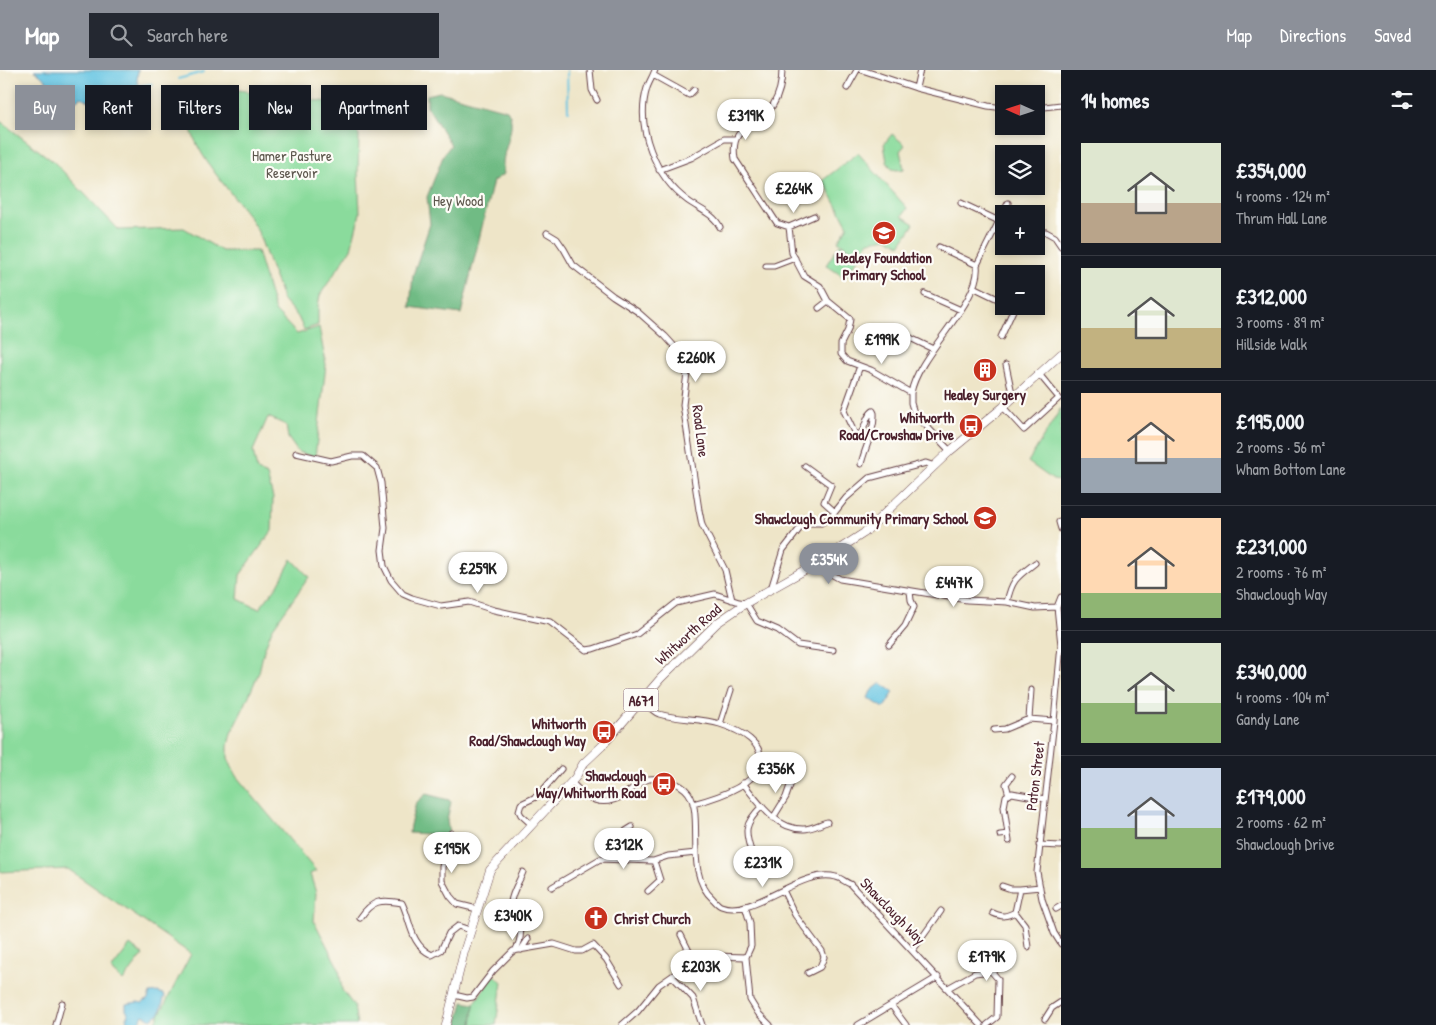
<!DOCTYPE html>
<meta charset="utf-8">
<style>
body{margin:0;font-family:"Patrick Hand",sans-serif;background:#242831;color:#f1f3f6;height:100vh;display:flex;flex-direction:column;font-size:19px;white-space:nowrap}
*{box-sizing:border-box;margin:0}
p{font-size:16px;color:#9ea1a6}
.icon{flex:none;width:28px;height:28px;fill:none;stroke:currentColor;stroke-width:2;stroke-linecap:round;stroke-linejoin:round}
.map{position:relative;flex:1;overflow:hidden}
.side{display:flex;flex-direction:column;background:#171b24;width:375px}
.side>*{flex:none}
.banner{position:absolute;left:15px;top:15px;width:475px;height:45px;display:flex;gap:10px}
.needle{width:32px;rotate:273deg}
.fabs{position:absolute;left:995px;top:15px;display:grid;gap:10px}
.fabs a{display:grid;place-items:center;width:50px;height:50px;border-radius:0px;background:#171b24;box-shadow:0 2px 8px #0003;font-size:25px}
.price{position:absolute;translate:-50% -42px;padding:0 11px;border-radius:18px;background:#fff;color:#222;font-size:16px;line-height:32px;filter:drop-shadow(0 1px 2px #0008)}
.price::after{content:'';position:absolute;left:50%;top:30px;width:15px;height:11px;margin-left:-8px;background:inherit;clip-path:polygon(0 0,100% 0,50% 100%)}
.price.selected{background:#8c9099;color:#fff}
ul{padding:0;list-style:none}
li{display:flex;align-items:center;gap:15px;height:125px;padding:0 20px}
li+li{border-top:1px solid #363941}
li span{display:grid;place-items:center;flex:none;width:140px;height:100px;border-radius:0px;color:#555}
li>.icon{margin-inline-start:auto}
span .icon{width:60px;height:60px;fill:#fffc;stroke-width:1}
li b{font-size:21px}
h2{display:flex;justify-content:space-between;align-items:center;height:60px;padding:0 20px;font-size:21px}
.tag{padding:0 18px;border-radius:0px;background:#171b24;box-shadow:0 2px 8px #0003;font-size:18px;line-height:45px}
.tag.selected{background:#8c9099;color:#fff}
header{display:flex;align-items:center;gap:30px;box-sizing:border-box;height:70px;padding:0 25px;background:#8c9099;color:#fff}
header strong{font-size:24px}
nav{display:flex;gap:28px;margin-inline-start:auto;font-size:18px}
.search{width:350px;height:45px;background:#242831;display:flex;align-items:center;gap:12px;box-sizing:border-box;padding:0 18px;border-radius:0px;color:#9ea1a6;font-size:19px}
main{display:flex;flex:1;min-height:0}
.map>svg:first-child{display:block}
</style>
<header>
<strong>Map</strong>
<div class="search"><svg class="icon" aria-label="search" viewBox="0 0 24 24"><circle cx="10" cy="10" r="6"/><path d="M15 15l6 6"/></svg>Search here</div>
<nav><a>Map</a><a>Directions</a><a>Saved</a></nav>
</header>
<main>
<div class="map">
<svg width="1061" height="955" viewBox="0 0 1061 955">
<rect width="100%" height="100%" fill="#fdfcf7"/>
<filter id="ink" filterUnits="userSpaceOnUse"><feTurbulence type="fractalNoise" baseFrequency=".02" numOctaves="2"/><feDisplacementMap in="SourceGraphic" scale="10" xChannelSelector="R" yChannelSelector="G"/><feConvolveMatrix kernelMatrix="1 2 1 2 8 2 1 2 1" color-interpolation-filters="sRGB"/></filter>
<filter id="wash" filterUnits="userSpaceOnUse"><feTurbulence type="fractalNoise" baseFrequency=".0096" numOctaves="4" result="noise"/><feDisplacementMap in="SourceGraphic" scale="20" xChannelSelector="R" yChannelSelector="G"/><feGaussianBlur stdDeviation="1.12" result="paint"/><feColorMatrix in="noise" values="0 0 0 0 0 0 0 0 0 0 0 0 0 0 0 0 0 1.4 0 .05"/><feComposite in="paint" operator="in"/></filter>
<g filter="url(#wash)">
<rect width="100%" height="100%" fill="#eee5c8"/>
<path fill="#8adb9c" stroke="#6a7d64" d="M215,17L336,33L346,44L359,65L358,102L360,143L351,179L320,225L318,236V255L304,260L298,247L282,229L280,220C275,208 270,196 266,184C263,177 261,169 258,162C239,123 168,69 195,21Z
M0,51L54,92L119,160L184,158L222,181H257L275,241L297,264L319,257L326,295L315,387L298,382L288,368L286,355L268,347L253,381L257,400L267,405L273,428L272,461L240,505L238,529L259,539L278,515L292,489L309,507L272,559L264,580L259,602L245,635L231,663L228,676V688L236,706L316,801L310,804L316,823L314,851L339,899L342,920L354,936L357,955H154L191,884L68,799L0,802Z
M892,64L905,75L900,81L904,99L897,100L892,99L887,92L884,74Z
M858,83L907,138L902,146L914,154L900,175L888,168L869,171L859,185L838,171L848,156L823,110Z
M840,174L859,187L845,208L826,195Z
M1061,338V411L1053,410L1028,392Z
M130,875L143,885L123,911L111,900Z
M494,904L502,912L496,955H472L474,934Z"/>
<path fill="#6fbb84" stroke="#5c6d58" d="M440,22L507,40C520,58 498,82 504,104L493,111L461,244L410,237L413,205L430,154L427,127L444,84L451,75L427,36V25Z
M426,724L449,730L451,732L447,750L449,765L409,763L410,755L416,733Z
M463,932L474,934L472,955H457Z"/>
<path fill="#64c4e2" stroke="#577286" d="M34,0H138L137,11L148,41L142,40L137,45L125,44L113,36L98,35L81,27L73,32L59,25L54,17Z
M881,613L894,622L884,638L868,628L871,621Z
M158,922L165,925L160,943L151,949L143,945L139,954L127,952L126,947L129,945L126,940V934L138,932L142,933L148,929L150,923Z"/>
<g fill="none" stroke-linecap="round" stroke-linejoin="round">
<path stroke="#64c4e2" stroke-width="2" d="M567,0L568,41
M178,9L204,2
M138,16L152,14"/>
</g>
</g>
<g filter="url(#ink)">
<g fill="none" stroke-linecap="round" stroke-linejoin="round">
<g stroke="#633d43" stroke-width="7">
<path id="street" d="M590,0L592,20L597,30
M655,0C653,6 649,12 647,18C635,57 655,107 688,131C699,139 714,144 720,157
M782,0C782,11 779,25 773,35C758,58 729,53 735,89L777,153L789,157L814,146
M862,0L916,18L988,36L1004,38
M653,5L689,25L694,20
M847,18L857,0
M916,18L920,0
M1036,38L1061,35
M659,100L691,88L724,69H735
M961,133L999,151
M789,157L792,183L804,206L820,216L828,231L850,249L848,260L841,274V284L847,291L871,300L911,323V333L914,343L950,381
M1046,162L1055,167L1061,176
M547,163L557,169L564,179L573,195L613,226L638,242L665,266L685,288L687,303L683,335L699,440L702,455L725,500L732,530
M939,177L977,195
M766,196H774L795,188
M973,217L1004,232
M925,224L961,240
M819,238L828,231
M1001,267L1015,236
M894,276L900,263L933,279
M1006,295L1013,328
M860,296L844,341L855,364L859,365C867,359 864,347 873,341L874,343C875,361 865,377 861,394
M911,323C918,283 982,232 977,195L1008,133
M1003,337L1024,360L1059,328L1039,304
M296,383L331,391L352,386H363L377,398L381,413L385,458L382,480L384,496L391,510L403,524L412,528L441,536L469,532L494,540L550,552L586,580L593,579L637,564L676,533L715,524L739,532L746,533L757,551L778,560L798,575L833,580
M805,396L831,415L824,432L835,442
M1059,452L1061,459
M819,492L831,504L840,509L967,530L1007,532L1035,538L1057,537
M771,519L783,480L804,453H821L831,447L846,428L869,408L926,393L935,396
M1007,532C1012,509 1017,507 1035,493
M1057,537L1061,575L1054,651L1037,802L1042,829L1054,863L1061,874
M1057,537L1061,527
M889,575L905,556L914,537L911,530L910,521
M641,629C647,634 653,642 659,644C679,650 701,648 720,654C739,660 768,674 759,697C751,717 712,729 693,734
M1029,649L1031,620
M720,654L731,620
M994,660L1005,659L1029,649L1054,651
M571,712C587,729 601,739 624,725C632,719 639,712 649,709C654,708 659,709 664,710C671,711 679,714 685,719C708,739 681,801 713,829C715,831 718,835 721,836C753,849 801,797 836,807C841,808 845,812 850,814L981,955
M743,713C758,732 776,760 804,759C811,759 820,754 827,752
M1009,725L1006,714L1012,706
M773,748L786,727L793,707
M532,755L521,745L519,741L521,734L538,726L561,699
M451,763L442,797V811L450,826L457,834L477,839
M1000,765L1008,764
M1009,771L1004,737L1006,726L1012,723L1045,729
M1039,775L1061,776
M752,784C744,761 744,754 762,736
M622,790L624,762L632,757
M1002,816L1011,819H1020
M552,817L600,789L653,791L668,786L696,783
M783,820L795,845L822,881L824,887L820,897L808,903
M648,821L660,810L654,791
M745,836L750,853L751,876L746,887L750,930L758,943L770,955
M1056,839L1061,836
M993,843C1002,847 1006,847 1015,842
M360,848C372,830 381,829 402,833C411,851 410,875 432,885L441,880L449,863L458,856L470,860
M681,865L694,891
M1028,877L1025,855L1015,842L1020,819L1040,817
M521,880L528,869
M913,880L941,841
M515,881C523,868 522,856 516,843C514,839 511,836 511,832C512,822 519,812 523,802
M672,906L693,928L702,955
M948,918L975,903L991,901L998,909L997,947L987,955
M454,925L467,928L473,927L493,901L513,881L554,874L576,881H582L593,875L606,889L621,914
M891,935L906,955
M1045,949L1052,938L1061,932
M56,955L62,933
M622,955L638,941L659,915L695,890L714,886L746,887
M858,955L938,907"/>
</g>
<g stroke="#633d43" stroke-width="9">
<path id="primary" d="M446,955L464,882L490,800L575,708L583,694L602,676L661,608L717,553L746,533L819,492L864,463L950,381L1003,337L1061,284"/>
</g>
<use href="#street" stroke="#fff" stroke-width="5"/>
<use href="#primary" stroke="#fff" stroke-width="8"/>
</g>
</g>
<defs>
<g id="school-disc" transform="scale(1.25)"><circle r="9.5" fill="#c8321e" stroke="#fdfcf7"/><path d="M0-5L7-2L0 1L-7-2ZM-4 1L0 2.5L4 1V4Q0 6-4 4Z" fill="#fff"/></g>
<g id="building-disc" transform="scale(1.25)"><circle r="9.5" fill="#c8321e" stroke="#fdfcf7"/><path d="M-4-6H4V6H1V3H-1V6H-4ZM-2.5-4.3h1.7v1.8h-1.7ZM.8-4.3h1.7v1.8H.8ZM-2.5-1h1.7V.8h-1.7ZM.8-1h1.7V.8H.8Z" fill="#fff"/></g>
<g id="bus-disc" transform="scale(1.25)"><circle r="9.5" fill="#c8321e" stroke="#fdfcf7"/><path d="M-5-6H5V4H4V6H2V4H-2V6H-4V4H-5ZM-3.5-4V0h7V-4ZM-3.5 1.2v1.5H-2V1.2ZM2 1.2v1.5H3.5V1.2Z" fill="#fff"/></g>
<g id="church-disc" transform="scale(1.25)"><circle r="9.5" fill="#c8321e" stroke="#fdfcf7"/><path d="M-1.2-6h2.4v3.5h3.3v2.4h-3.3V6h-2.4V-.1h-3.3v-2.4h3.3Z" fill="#fff"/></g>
</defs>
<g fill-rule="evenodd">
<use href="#school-disc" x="884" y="163"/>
<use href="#building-disc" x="985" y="300"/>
<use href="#bus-disc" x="971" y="356"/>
<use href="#school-disc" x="985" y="448"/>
<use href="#bus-disc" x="604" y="662"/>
<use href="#bus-disc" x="664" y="714"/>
<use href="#church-disc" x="596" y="848"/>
</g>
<g text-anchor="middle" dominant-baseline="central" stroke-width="4.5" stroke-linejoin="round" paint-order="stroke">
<rect fill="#fdfcf7" stroke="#806168" stroke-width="1" x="623.5" y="618.5" width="35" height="23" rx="4"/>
<g font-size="14" font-weight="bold" fill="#4a1f2b">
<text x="641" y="630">A671</text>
</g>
<g font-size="15" fill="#5d574d" stroke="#fdfcf7">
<text x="292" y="85">Hamer Pasture<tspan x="292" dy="17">Reservoir</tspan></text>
<text x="458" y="130">Hey Wood</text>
</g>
<g font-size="15" font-weight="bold" fill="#4a1f2b" stroke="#fdfcf7" text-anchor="end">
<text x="884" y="187" text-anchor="middle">Healey Foundation<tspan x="884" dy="17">Primary School</tspan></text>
<text x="985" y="324" text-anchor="middle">Healey Surgery</text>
<text x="954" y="347">Whitworth<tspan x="954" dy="17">Road/Crowshaw Drive</tspan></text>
<text x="968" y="448">Shawclough Community Primary School</text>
<text x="586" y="653">Whitworth<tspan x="586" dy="17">Road/Shawclough Way</tspan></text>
<text x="646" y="705">Shawclough<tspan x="646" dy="17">Way/Whitworth Road</tspan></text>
<text x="614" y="848" text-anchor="start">Christ Church</text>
</g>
<g font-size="15" fill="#4a1f2b" stroke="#fdfcf7">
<text transform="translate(701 361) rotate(83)">Road Lane</text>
<text transform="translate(688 564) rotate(-42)">Whitworth Road</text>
<text transform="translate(1035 706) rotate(-83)">Paton Street</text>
<text transform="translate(893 841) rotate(46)">Shawclough Way</text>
</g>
</g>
</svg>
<div class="fabs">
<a><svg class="needle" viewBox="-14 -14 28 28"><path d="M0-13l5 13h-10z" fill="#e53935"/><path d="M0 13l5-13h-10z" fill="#9ea1a6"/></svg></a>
<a><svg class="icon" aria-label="layers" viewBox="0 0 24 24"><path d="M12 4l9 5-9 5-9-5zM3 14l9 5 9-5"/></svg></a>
<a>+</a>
<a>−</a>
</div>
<b class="price" style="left:746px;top:71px">£319K</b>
<b class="price" style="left:794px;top:144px">£264K</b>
<b class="price" style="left:882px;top:295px">£199K</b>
<b class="price" style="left:696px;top:313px">£260K</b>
<b class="price selected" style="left:829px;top:515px">£354K</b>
<b class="price" style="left:478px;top:524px">£259K</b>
<b class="price" style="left:954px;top:538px">£447K</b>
<b class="price" style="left:776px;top:724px">£356K</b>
<b class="price" style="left:624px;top:800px">£312K</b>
<b class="price" style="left:452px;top:804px">£195K</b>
<b class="price" style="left:763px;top:818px">£231K</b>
<b class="price" style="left:513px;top:871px">£340K</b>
<b class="price" style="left:987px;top:912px">£179K</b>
<b class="price" style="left:701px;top:922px">£203K</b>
<div class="banner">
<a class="tag selected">Buy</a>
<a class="tag">Rent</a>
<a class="tag">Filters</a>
<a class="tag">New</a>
<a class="tag">Apartment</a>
</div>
</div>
<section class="side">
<h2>14 homes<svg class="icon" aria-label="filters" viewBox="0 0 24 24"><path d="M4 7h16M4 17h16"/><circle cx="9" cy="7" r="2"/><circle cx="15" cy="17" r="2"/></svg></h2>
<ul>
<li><span style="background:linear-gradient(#dfe7d0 60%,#b9a48a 0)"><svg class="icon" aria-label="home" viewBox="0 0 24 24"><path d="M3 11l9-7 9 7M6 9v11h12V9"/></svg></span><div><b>£354,000</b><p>4 rooms · 124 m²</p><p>Thrum Hall Lane</p></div></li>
<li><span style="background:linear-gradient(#dfe7d0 60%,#c2b280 0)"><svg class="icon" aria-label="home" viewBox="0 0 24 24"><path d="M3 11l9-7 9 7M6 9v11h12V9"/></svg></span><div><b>£312,000</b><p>3 rooms · 89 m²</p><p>Hillside Walk</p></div></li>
<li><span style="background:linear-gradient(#ffd9b3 65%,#9aa5b1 0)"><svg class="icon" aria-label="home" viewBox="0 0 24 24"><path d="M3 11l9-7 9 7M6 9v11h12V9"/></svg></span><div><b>£195,000</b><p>2 rooms · 56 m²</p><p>Wham Bottom Lane</p></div></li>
<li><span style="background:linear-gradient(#ffd9b3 75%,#8fb573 0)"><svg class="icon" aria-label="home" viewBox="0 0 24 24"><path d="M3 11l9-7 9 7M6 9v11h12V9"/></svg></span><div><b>£231,000</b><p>2 rooms · 76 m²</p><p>Shawclough Way</p></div></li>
<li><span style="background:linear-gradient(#dfe7d0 60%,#8fb573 0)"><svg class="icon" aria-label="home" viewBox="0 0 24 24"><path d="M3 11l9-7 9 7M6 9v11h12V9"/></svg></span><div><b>£340,000</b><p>4 rooms · 104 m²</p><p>Gandy Lane</p></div></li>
<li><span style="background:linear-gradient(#c9d6e8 60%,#8fb573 0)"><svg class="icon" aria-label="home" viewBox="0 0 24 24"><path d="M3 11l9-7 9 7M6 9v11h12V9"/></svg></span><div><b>£179,000</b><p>2 rooms · 62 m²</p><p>Shawclough Drive</p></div></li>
</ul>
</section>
</main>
